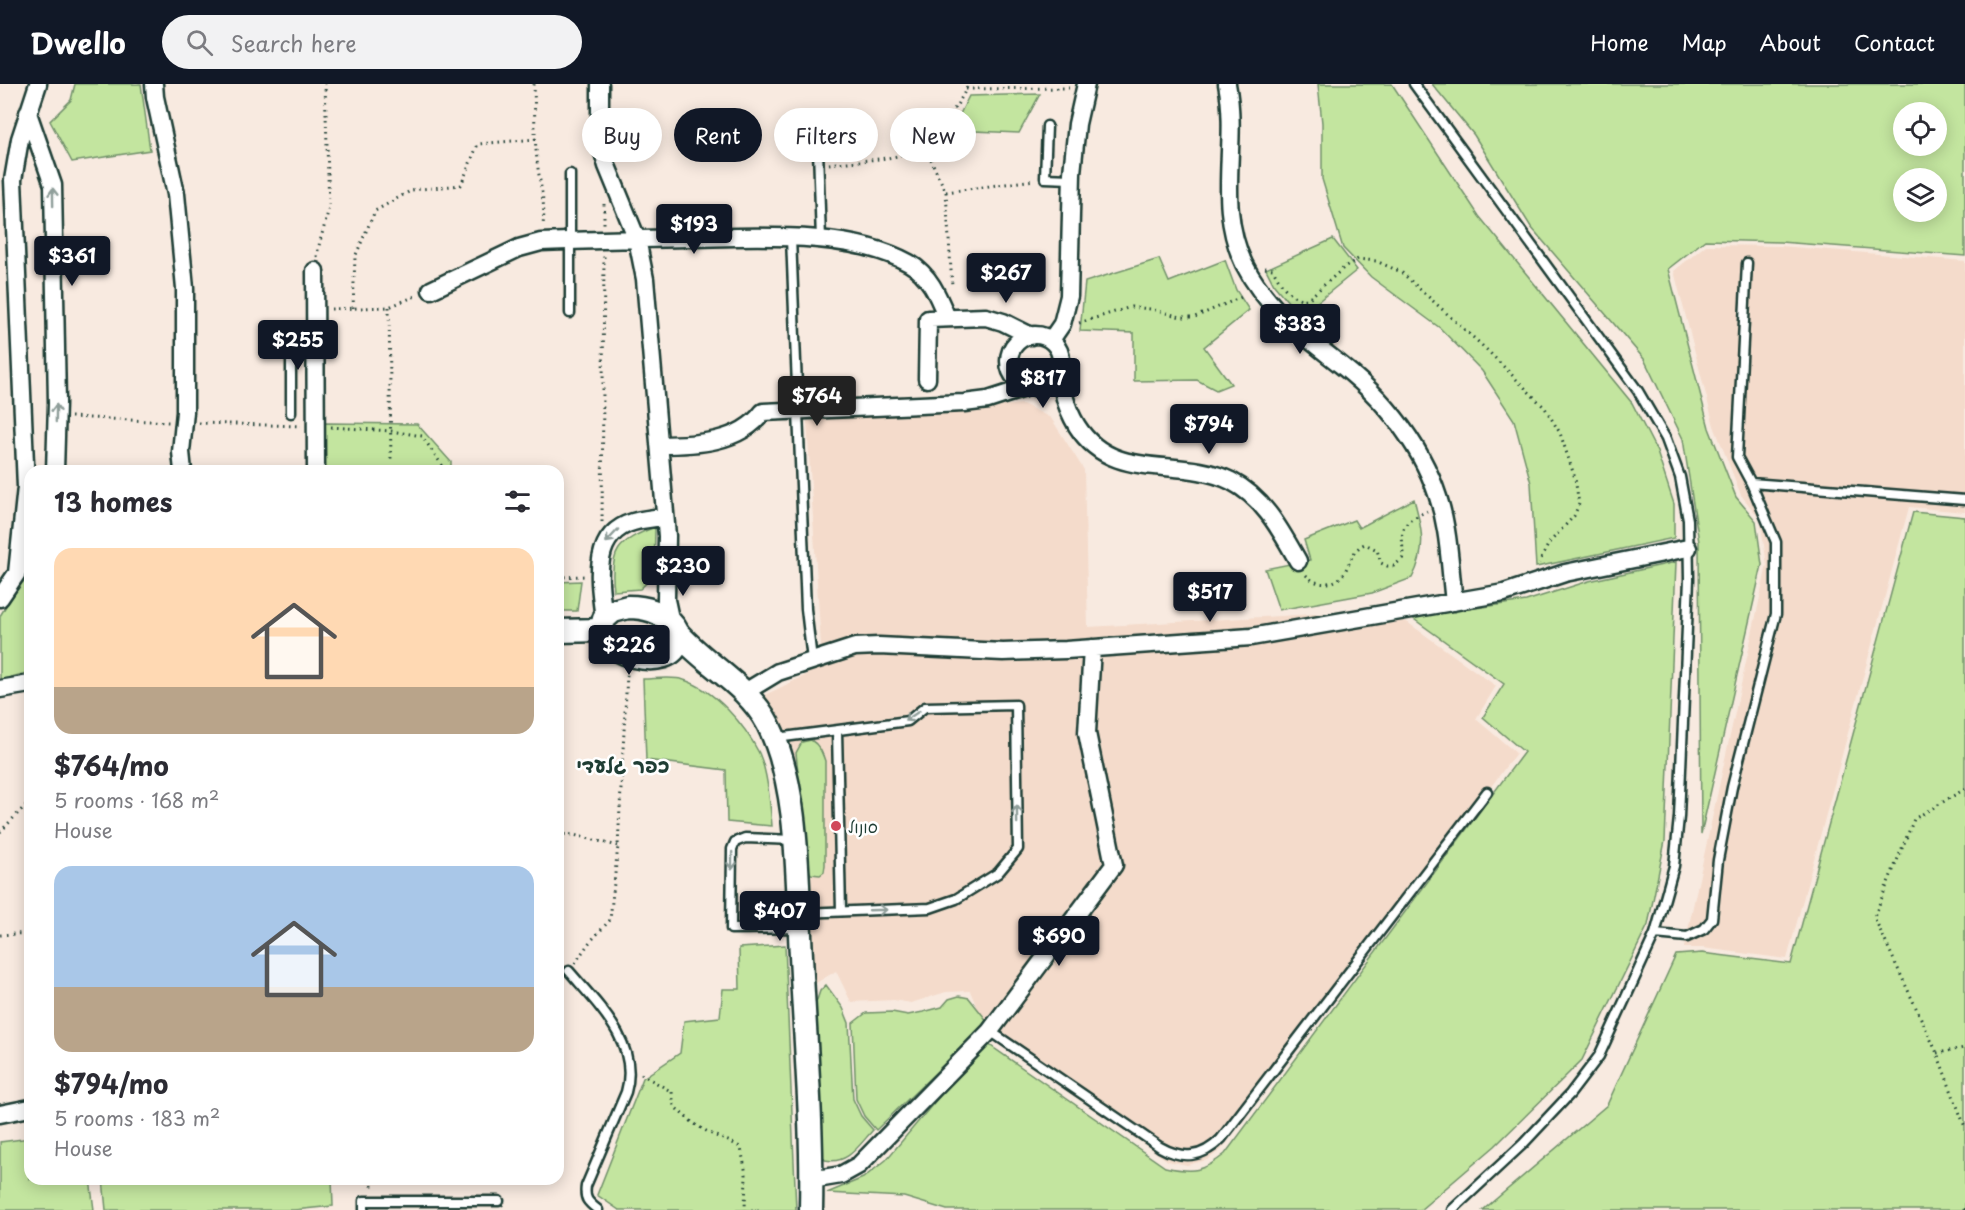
<!DOCTYPE html>
<meta charset="utf-8">
<style>
body{margin:0;font-family:"Playpen Sans","Playpen Sans Hebrew",sans-serif;background:#f2f2f3;color:#2b2b33;height:100vh;display:flex;flex-direction:column;font-size:22px;white-space:nowrap}
*{box-sizing:border-box;margin:0}
p{font-size:20px;color:#7c7c81}
.icon{flex:none;width:33px;height:33px;fill:none;stroke:currentColor;stroke-width:2;stroke-linecap:round;stroke-linejoin:round}
.map{position:relative;flex:1;overflow:hidden}
.panel{position:absolute;left:24px;top:381px;width:540px;height:720px;display:flex;flex-direction:column;background:#fff;border-radius:18px;box-shadow:0 3px 15px #0003}
.panel>*{flex:none}
.hud{position:absolute;left:582px;top:24px;width:570px;height:54px;display:flex;gap:12px}
.controls{position:absolute;left:1893px;top:18px;display:grid;gap:12px}
.controls a{display:grid;place-items:center;width:54px;height:54px;border-radius:50%;background:#fff;box-shadow:0 3px 15px #0003;font-size:30px}
.price{position:absolute;translate:-50% -51px;padding:0 14px;border-radius:6px;background:#111827;color:#fff;font-size:20px;line-height:39px;filter:drop-shadow(0 2px 3px #0008)}
.price::after{content:'';position:absolute;left:50%;top:36px;width:18px;height:14px;margin-left:-9px;background:inherit;clip-path:polygon(0 0,100% 0,50% 100%)}
.price.current{background:#222;color:#fff}
ul{padding:0;list-style:none}
li{display:grid;align-content:center;gap:12px;height:318px;padding:0 30px}
li span{display:grid;place-items:center;height:186px;border-radius:18px;color:#555}
li>.icon{margin-inline-start:auto}
span .icon{width:108px;height:108px;fill:#fffc;stroke-width:1}
li b{font-size:26px}
h2{display:flex;justify-content:space-between;align-items:center;height:72px;padding:0 30px;font-size:26px}
.tag{padding:0 21px;border-radius:27px;background:#fff;box-shadow:0 3px 15px #0003;font-size:21px;line-height:54px}
.tag.current{background:#111827;color:#fff}
header{display:flex;align-items:center;gap:36px;box-sizing:border-box;height:84px;padding:0 30px;background:#111827;color:#fff}
header strong{font-size:28px}
nav{display:flex;gap:33px;margin-inline-start:auto;font-size:21px}
.search{width:420px;height:54px;background:#f2f2f3;display:flex;align-items:center;gap:15px;box-sizing:border-box;padding:0 21px;border-radius:33px;color:#7c7c81;font-size:22px}
.map>svg:first-child{display:block}
</style>
<header>
<strong>Dwello</strong>
<div class="search"><svg class="icon" aria-label="search" viewBox="0 0 24 24"><circle cx="10" cy="10" r="6"/><path d="M15 15l6 6"/></svg>Search here</div>
<nav><a>Home</a><a>Map</a><a>About</a><a>Contact</a></nav>
</header>
<div class="map">
<svg width="1965" height="1126" viewBox="0 0 1965 1126">
<rect width="100%" height="100%" fill="#f8eae0"/>
<filter id="ink" filterUnits="userSpaceOnUse"><feTurbulence type="fractalNoise" baseFrequency=".0167" numOctaves="2"/><feDisplacementMap in="SourceGraphic" scale="12" xChannelSelector="R" yChannelSelector="G"/><feConvolveMatrix kernelMatrix="1 2 1 2 8 2 1 2 1" color-interpolation-filters="sRGB"/></filter>
<g filter="url(#ink)">
<path fill="#f4dbcb" d="M1706,161L1780,162L1965,177V428L1909,423L1787,875L1703,864H1684L1767,481L1760,435L1741,411L1714,342L1674,187Z
M1023,320L1051,334L1084,386L1088,543L1382,526L1407,538L1496,602L1476,635L1516,669L1221,1066L1207,1076L1187,1081L1168,1077L990,954L970,907L946,908L911,919L894,916L851,918L836,887L816,899L801,787L792,681L785,646L763,612L806,591L821,563L807,337Z"/>
<path fill="#c3e59f" stroke="#71916a" stroke-width="1.5" fill-rule="evenodd" d="M75,0H141L150,66L72,78L50,37L71,16Z
M1318,0H1392L1479,132L1632,319L1657,368L1674,420V454L1536,483L1531,399L1514,336L1482,287L1440,244L1371,193L1343,164L1322,95V39Z
M1432,0H1965V172L1780,158L1705,156L1668,185L1709,344L1736,413L1756,437L1762,481L1701,750L1699,458L1683,355L1644,275L1531,143L1474,51ZM1904,28H1936V62H1904ZM1904,94H1936V128H1904Z
M1040,10L1019,49L952,46L969,12Z
M1333,155L1357,186L1300,232L1274,201L1266,185Z
M1159,175L1169,198L1225,176L1236,206L1249,226L1204,263L1231,300L1216,306L1197,296L1134,297V249L1080,247L1085,198Z
M325,339L417,340L451,378V387H325Z
M1414,415C1422,444 1427,466 1412,494L1372,509L1279,526L1265,485L1310,476L1304,456L1354,436L1359,444Z
M1913,428L1965,433V1126H1483L1607,1021L1676,871L1702,869L1791,880Z
M655,443L654,492L640,505L614,507C609,467 618,457 655,443Z
M1676,478L1665,757L1648,841L1582,976L1495,1062L1420,1126H947L904,1113L827,1109L863,1094L886,1076L985,958L1165,1083C1193,1089 1203,1088 1225,1070L1524,668L1483,633L1504,600L1411,533L1526,517L1589,497Z
M30,492V588L0,596V532L17,503Z
M581,497L577,527H558V498Z
M643,595C655,595 673,592 684,596C715,606 745,641 759,669C768,689 770,720 772,742L727,738L726,686L646,676Z
M811,656C819,661 822,668 825,677V781L824,788L820,791L811,790L808,783L796,669L802,658Z
M785,861L796,1126H619L597,1111L643,994L680,969L684,937L720,933L723,905H740L739,864Z
M826,901L843,924L849,939L853,1015L861,1032L873,1046C859,1061 848,1081 825,1076L820,1068L815,922L820,907Z
M959,912L969,914L988,938L876,1046L864,1032L856,1015L853,939L866,929L892,928L908,931L923,928L942,923L949,915Z
M30,1054V1095H90L94,1126H0V1058Z
M103,1095H332L333,1122L294,1126H106Z"/>
<g fill="none" stroke-linecap="round" stroke-linejoin="round">
<g stroke="#1f3d34" stroke-width="13">
<path id="lane" d="M1414,0L1638,307L1666,355L1680,393L1688,436L1689,495L1679,733L1674,782L1655,850L1599,972L1570,1010L1523,1060L1452,1126
M1047,42L1045,94L1071,95
M818,65L821,156
M570,90V229
M791,154L806,525L812,576
M291,329V244H315
M1751,399L1965,416
M837,647L841,827
M776,654L908,637L925,623L1016,621L1018,765L998,789L956,815L930,824L802,829
M794,756L745,754L735,758L732,765L731,845L799,844
M1655,850L1687,853L1704,845L1712,835L1718,776L1732,703L1776,530V458L1751,399L1737,373L1747,179
M569,887C598,921 640,960 626,1008L586,1102C584,1115 588,1118 598,1126
M990,947L1160,1063C1183,1076 1202,1074 1221,1055L1487,708
M364,1126V1117H499"/>
</g>
<g stroke="#1f3d34" stroke-width="21">
<path id="street" d="M154,0L155,13L176,110L185,204V328L181,368L183,387
M600,0V51L602,65L607,82L637,155L645,195L667,452L666,516L671,539
M1227,0C1239,61 1215,119 1244,180C1266,224 1303,251 1341,281C1393,322 1435,378 1446,446C1450,469 1451,494 1454,518
M28,29L53,101L57,319L55,387
M315,187L316,387
M431,206L519,164L541,158C590,156 639,155 688,154C755,153 849,146 909,179C930,191 938,212 947,234
M1009 277a26 26 0 1 1 52 0a26 26 0 1 1-52 0Z
M1051,256L1062,240L1069,212L1072,89L1077,40L1086,0
M1061,281C1061,304 1065,322 1077,342C1114,400 1179,371 1231,397C1264,414 1281,447 1298,477
M927,295L928,235L986,233L1003,238L1031,252
M659,361C695,361 740,359 763,328L964,319L988,316L1031,302
M0,514L17,489L26,403L13,96L20,55L38,0
M604,535C600,501 589,451 633,438C643,435 654,434 665,433
M0,605L30,600
M745,608L778,588L855,563L879,562L1003,568L1066,566L1251,553L1504,509L1565,489L1688,464
M0,1030L30,1024
M811,1096L841,1091L859,1081L990,947L1114,781L1087,649L1092,564"/>
</g>
<g stroke="#1f3d34" stroke-width="27">
<path id="secondary" d="M628,523C644,523 660,527 671,539C675,543 679,549 678,556C675,590 590,572 604,535L613,527Z
M558,547L602,546
M676,547C705,581 747,600 768,640C800,703 797,801 801,872C805,956 813,1041 811,1126"/>
</g>
<path stroke="#1f3d34" stroke-width="3" stroke-dasharray="1.5 4.5" stroke-linecap="butt" d="M534,0C535,25 534,51 537,76C539,98 546,118 543,141
M966,5L1069,4
M923,59L946,108L952,202
M829,80C849,77 891,76 908,69C928,61 961,21 968,0
M946,108L1034,96
M604,120V141
M317,173C319,156 326,140 329,122L325,0
M1265,184L1273,185C1280,199 1290,217 1308,215L1346,182L1358,175L1376,177L1401,188L1487,266L1545,324L1560,349L1575,394L1579,420L1574,432L1549,459L1539,479
M389,223L391,379
M353,224L355,173L375,127L412,106L461,101L478,60L536,55
M331,225L389,223L418,211
M1079,239L1131,223L1151,225L1181,233H1195L1244,212
M71,333L169,338
M199,339L301,342
M331,343L391,347L422,352L446,387
M602,438L604,171
M1306,491C1312,497 1320,501 1328,499C1352,496 1345,468 1365,460L1377,466L1381,479L1387,482H1394L1403,474C1403,445 1396,442 1427,427
M558,493L586,492
M1965,705L1914,735L1874,833L1937,969L1965,1043
M0,748L30,717
M558,750L574,751L618,762
M0,851L30,849
M575,879L589,859L610,836L618,762L627,590
M1937,969L1965,964
M641,990L672,1008L674,1022C685,1033 696,1042 710,1049C720,1055 732,1057 741,1064L746,1090L745,1126
M372,1095V1106
M1964,1126L1965,1123"/>
<use href="#lane" stroke="#fff" stroke-width="8"/>
<use href="#street" stroke="#fff" stroke-width="16"/>
<use href="#secondary" stroke="#fff" stroke-width="22"/>
</g>
<defs><path id="oneway-shaft" d="M-6 0H5M1.5-3L5.5 0L1.5 3" fill="none" stroke-width="1.6" stroke-linecap="round" stroke-linejoin="round" transform="scale(1.5)"/></defs>
<g stroke="#8f9e9a">
<use href="#oneway-shaft" transform="translate(53 113) rotate(-91)"/>
<use href="#oneway-shaft" transform="translate(56 329) rotate(-89)"/>
<use href="#oneway-shaft" transform="translate(612 452) rotate(133)"/>
<use href="#oneway-shaft" transform="translate(912 632) rotate(146)"/>
<use href="#oneway-shaft" transform="translate(1017 730) rotate(-91)"/>
<use href="#oneway-shaft" transform="translate(732 777) rotate(91)"/>
<use href="#oneway-shaft" transform="translate(878 826) rotate(-2)"/>
</g>
</g>
<circle fill="#d1495b" stroke="#fff" stroke-width="2" cx="836" cy="742" r="6"/>
<g text-anchor="middle" dominant-baseline="central" stroke-width="5" stroke-linejoin="round" paint-order="stroke">
<g font-size="16" fill="#1f3d34" stroke="#fff" text-anchor="start">
<text x="848" y="742">סונול</text>
</g>
<g font-size="20" font-weight="bold" fill="#1f3d34" stroke="#fff">
<text x="623" y="681">כפר גלעדי</text>
</g>
</g>
</svg>
<div class="controls">
<a><svg class="icon" aria-label="locate" viewBox="0 0 24 24"><circle cx="12" cy="12" r="6"/><path d="M12 2v4M12 18v4M2 12h4M18 12h4"/></svg></a>
<a><svg class="icon" aria-label="layers" viewBox="0 0 24 24"><path d="M12 4l9 5-9 5-9-5zM3 14l9 5 9-5"/></svg></a>
</div>
<b class="price" style="left:694px;top:171px">$193</b>
<b class="price" style="left:72px;top:203px">$361</b>
<b class="price" style="left:1006px;top:220px">$267</b>
<b class="price" style="left:1300px;top:271px">$383</b>
<b class="price" style="left:298px;top:287px">$255</b>
<b class="price" style="left:1043px;top:325px">$817</b>
<b class="price current" style="left:817px;top:343px">$764</b>
<b class="price" style="left:1209px;top:371px">$794</b>
<b class="price" style="left:683px;top:513px">$230</b>
<b class="price" style="left:1210px;top:539px">$517</b>
<b class="price" style="left:629px;top:592px">$226</b>
<b class="price" style="left:780px;top:858px">$407</b>
<b class="price" style="left:1059px;top:883px">$690</b>
<div class="hud">
<a class="tag">Buy</a>
<a class="tag current">Rent</a>
<a class="tag">Filters</a>
<a class="tag">New</a>
</div>
<section class="panel">
<h2>13 homes<svg class="icon" aria-label="filters" viewBox="0 0 24 24"><path d="M4 7h16M4 17h16"/><circle cx="9" cy="7" r="2"/><circle cx="15" cy="17" r="2"/></svg></h2>
<ul>
<li><span style="background:linear-gradient(#ffd9b3 75%,#b9a48a 0)"><svg class="icon" aria-label="home" viewBox="0 0 24 24"><path d="M3 11l9-7 9 7M6 9v11h12V9"/></svg></span><div><b>$764/mo</b><p>5 rooms · 168 m²</p><p>House</p></div></li>
<li><span style="background:linear-gradient(#a9c7e8 65%,#b9a48a 0)"><svg class="icon" aria-label="home" viewBox="0 0 24 24"><path d="M3 11l9-7 9 7M6 9v11h12V9"/></svg></span><div><b>$794/mo</b><p>5 rooms · 183 m²</p><p>House</p></div></li>
</ul>
</section>
</div>
